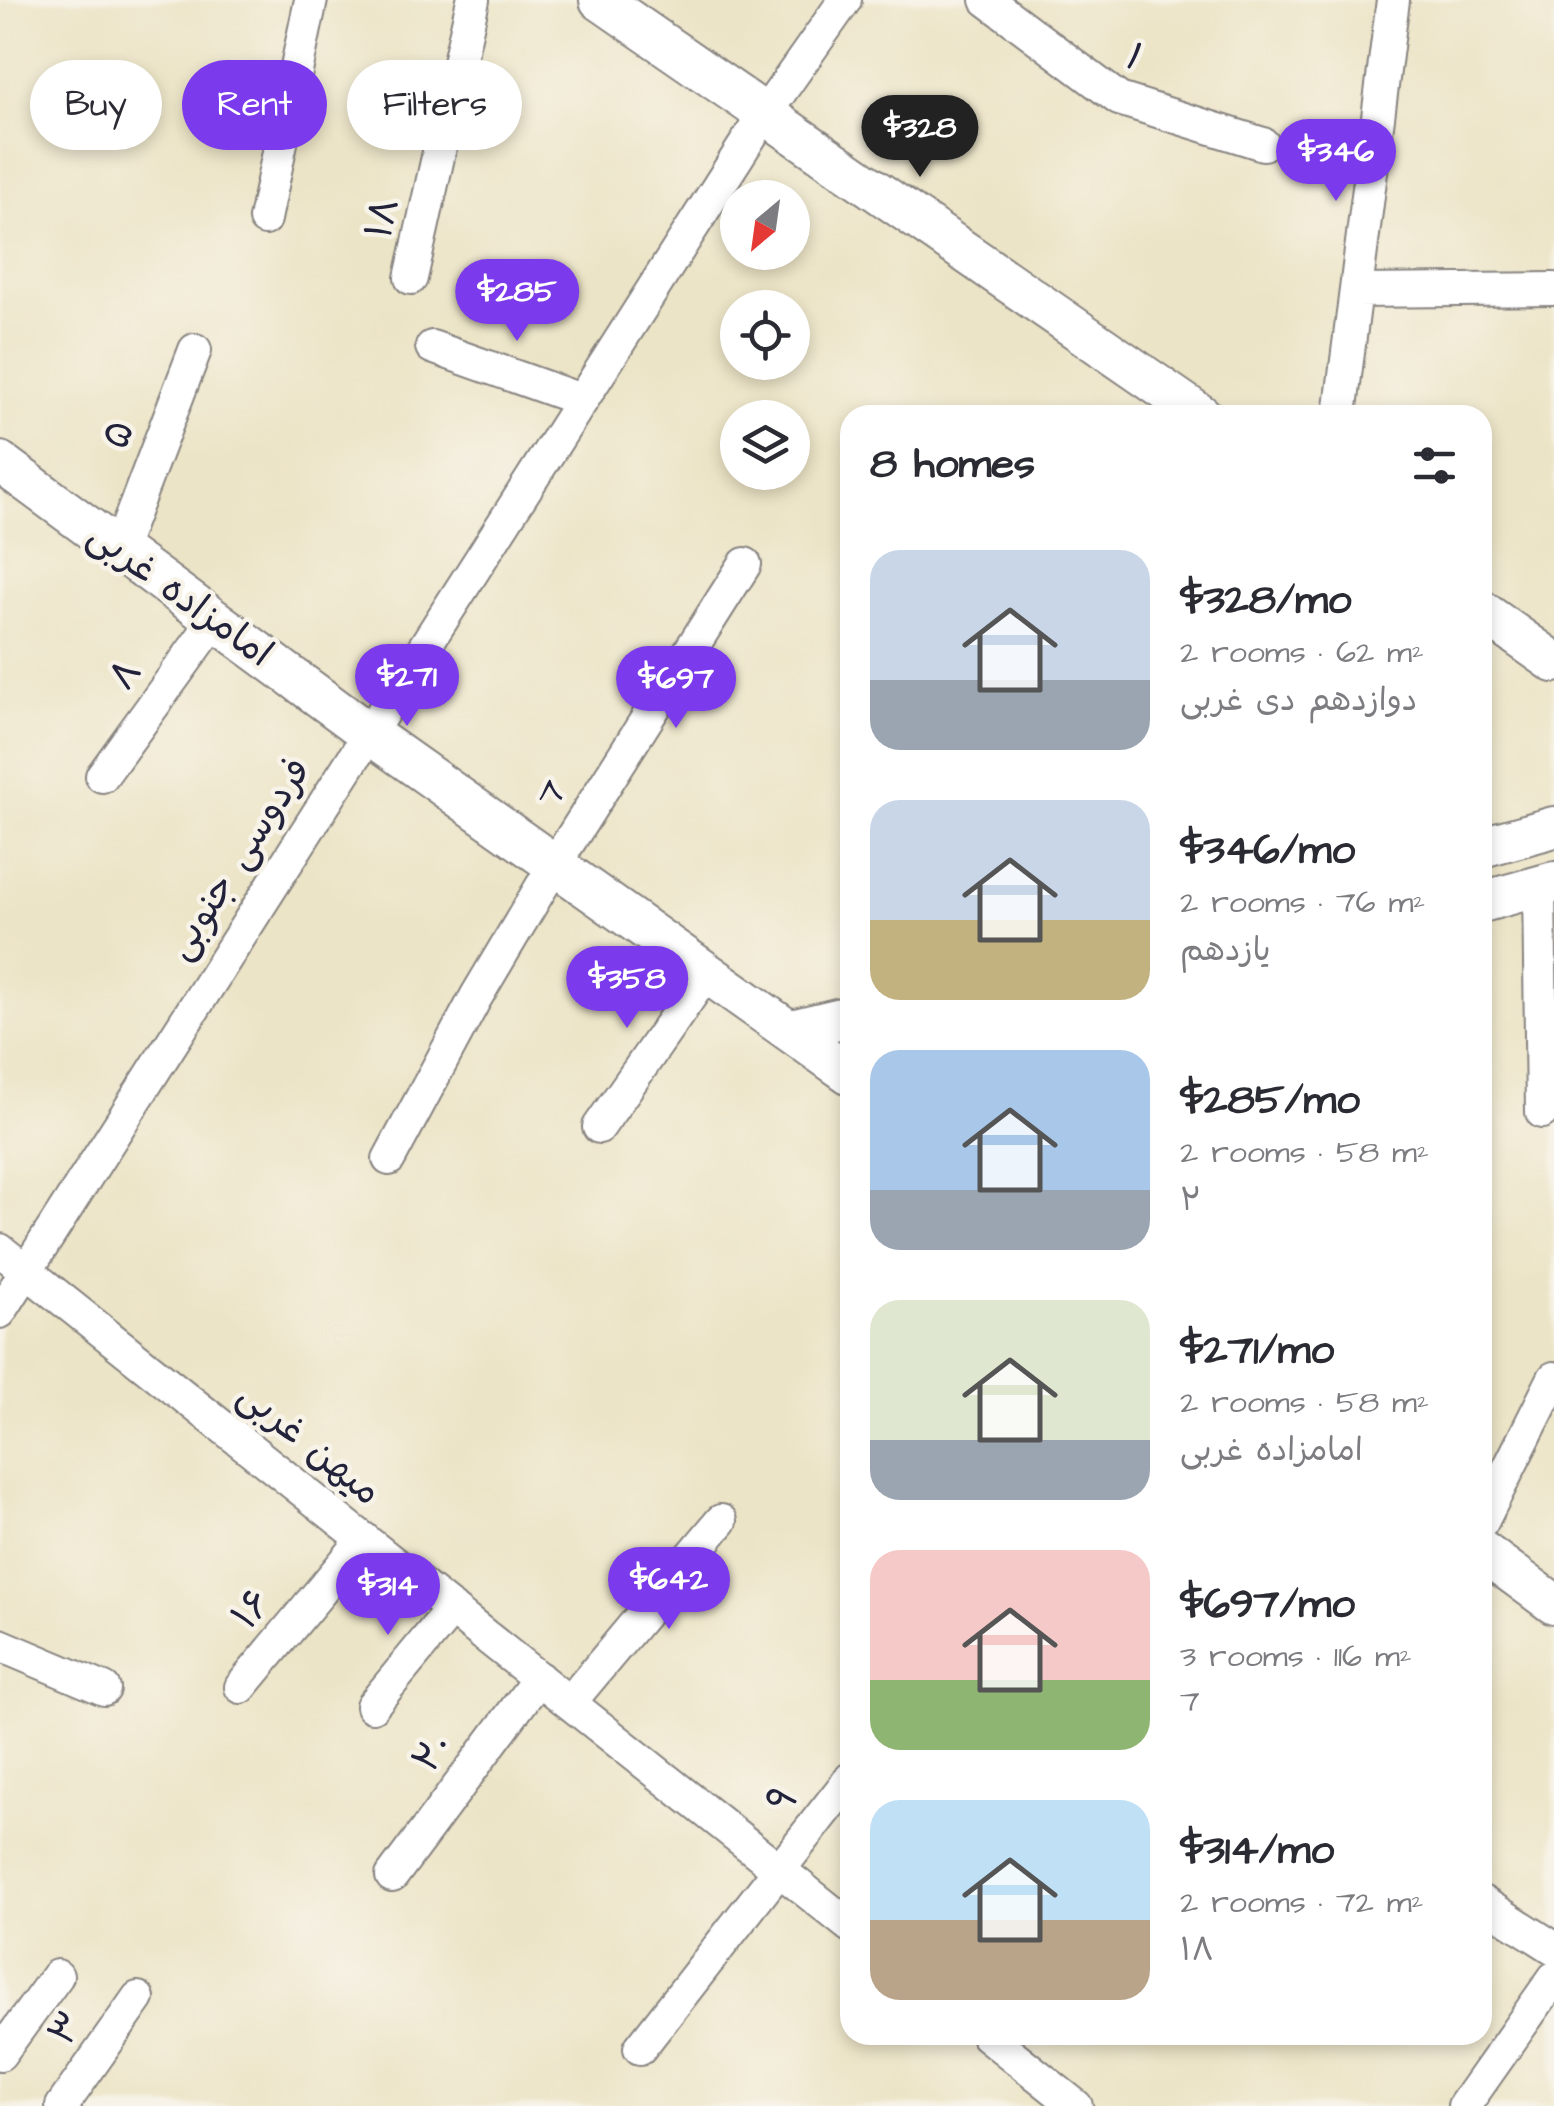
<!DOCTYPE html>
<meta charset="utf-8">
<style>
body{margin:0;font-family:"Architects Daughter","Playpen Sans Arabic",sans-serif;background:#f7f7f7;color:#2b2b33;height:100vh;display:flex;flex-direction:column;font-size:38px;white-space:nowrap}
*{box-sizing:border-box;margin:0}
p{font-size:32px;color:#7c7c81}
.icon{flex:none;width:55px;height:55px;fill:none;stroke:currentColor;stroke-width:2;stroke-linecap:round;stroke-linejoin:round}
.map{position:relative;flex:1;overflow:hidden}
.side{position:absolute;left:840px;top:405px;width:652px;height:1640px;display:flex;flex-direction:column;background:#fff;border-radius:30px;box-shadow:0 5px 15px #0003}
.side>*{flex:none}
.banner{position:absolute;left:30px;top:60px;width:660px;height:90px;display:flex;gap:20px}
.needle{width:65px;rotate:209deg}
.buttons{position:absolute;left:720px;top:180px;display:grid;gap:20px}
.buttons a{display:grid;place-items:center;width:90px;height:90px;border-radius:50%;background:#fff;box-shadow:0 5px 15px #0003;font-size:50px}
.price{position:absolute;translate:-50% -85px;padding:0 22px;border-radius:35px;background:#7c3aed;color:#fff;font-size:32px;line-height:65px;filter:drop-shadow(0 2px 5px #0008)}
.price::after{content:'';position:absolute;left:50%;top:60px;width:30px;height:22px;margin-left:-15px;background:inherit;clip-path:polygon(0 0,100% 0,50% 100%)}
.price.on{background:#222;color:#fff}
ul{padding:0;list-style:none}
li{display:flex;align-items:center;gap:30px;height:250px;padding:0 30px}
li span{display:grid;place-items:center;flex:none;width:280px;height:200px;border-radius:30px;color:#555}
li>.icon{margin-inline-start:auto}
span .icon{width:120px;height:120px;fill:#fffc;stroke-width:1}
li b{font-size:42px}
h2{display:flex;justify-content:space-between;align-items:center;height:120px;padding:0 30px;font-size:42px}
.chip{padding:0 35px;border-radius:45px;background:#fff;box-shadow:0 5px 15px #0003;font-size:35px;line-height:90px}
.chip.on{background:#7c3aed;color:#fff}
.map>svg:first-child{display:block}
</style>
<div class="map">
<svg width="1554" height="2106" viewBox="0 0 1554 2106">
<rect width="100%" height="100%" fill="#f7f3e8"/>
<filter id="ink" filterUnits="userSpaceOnUse"><feTurbulence type="fractalNoise" baseFrequency=".01" numOctaves="2"/><feDisplacementMap in="SourceGraphic" scale="20" xChannelSelector="R" yChannelSelector="G"/><feConvolveMatrix kernelMatrix="1 2 1 2 8 2 1 2 1" color-interpolation-filters="sRGB"/></filter>
<filter id="wash" filterUnits="userSpaceOnUse"><feTurbulence type="fractalNoise" baseFrequency=".0048" numOctaves="4" result="noise"/><feDisplacementMap in="SourceGraphic" scale="40" xChannelSelector="R" yChannelSelector="G"/><feGaussianBlur stdDeviation="2.25" result="paint"/><feColorMatrix in="noise" values="0 0 0 0 0 0 0 0 0 0 0 0 0 0 0 0 0 1.4 0 .05"/><feComposite in="paint" operator="in"/></filter>
<g filter="url(#wash)">
<rect width="100%" height="100%" fill="#ece4c6"/>
</g>
<g filter="url(#ink)">
<g fill="none" stroke-linecap="round" stroke-linejoin="round">
<g stroke="#878380" stroke-width="36">
<path id="minor" d="M987,0L1119,99L1263,144
M265,219L311,0
M411,278L473,0
M1356,291L1554,289
M432,347L581,400
M1340,415L1393,0
M119,549L195,350
M102,776L215,620
M1539,887L1542,1112
M599,1127L707,972
M389,1159L476,997L555,864L745,564
M0,1250L850,1926
M0,1312L764,115L845,0
M1482,1522L1554,1378
M0,1645L104,1689
M241,1687L364,1539
M570,1702L721,1521
M372,1706L452,1609
M392,1876L539,1678
M1482,1902L1554,1948
M987,2035L1076,2106
M640,2048L850,1779
M0,2054L57,1976
M62,2106L138,1998
M1464,2106L1554,1978"/>
</g>
<g stroke="#878380" stroke-width="44">
<path id="tertiary" d="M600,0L1201,415
M0,462L367,732L850,1074
M1482,611L1554,662
M1482,847L1554,827
M1482,902L1554,882
M792,1030L850,1016
M1482,1551L1554,1604"/>
</g>
<use href="#minor" stroke="#fff" stroke-width="32"/>
<use href="#tertiary" stroke="#fff" stroke-width="40"/>
</g>
</g>
<g text-anchor="middle" dominant-baseline="central" stroke-width="9" stroke-linejoin="round" paint-order="stroke">
<g font-size="38" fill="#22223b" stroke="#f7f3e8">
<text transform="translate(1134 58) rotate(30)">۱</text>
<text transform="translate(383 218) rotate(-77)">۱۸</text>
<text transform="translate(119 435) rotate(-69)">۵</text>
<text transform="translate(180 595) rotate(36)">امامزاده غربی</text>
<text transform="translate(126 675) rotate(-54)">۸</text>
<text transform="translate(552 794) rotate(-58)">7</text>
<text transform="translate(239 859) rotate(-57)">فردوسی جنوبی</text>
<text transform="translate(309 1444) rotate(39)">میهن غربی</text>
<text transform="translate(252 1610) rotate(-50)">۱۶</text>
<text transform="translate(433 1753) rotate(-54)">۲۰</text>
<text transform="translate(783 1800) rotate(-52)">۹</text>
<text transform="translate(67 2029) rotate(-55)">۳</text>
</g>
</g>
</svg>
<div class="buttons">
<a><svg class="needle" viewBox="-14 -14 28 28"><path d="M0-13l5 13h-10z" fill="#e53935"/><path d="M0 13l5-13h-10z" fill="#7c7c81"/></svg></a>
<a><svg class="icon" aria-label="locate" viewBox="0 0 24 24"><circle cx="12" cy="12" r="6"/><path d="M12 2v4M12 18v4M2 12h4M18 12h4"/></svg></a>
<a><svg class="icon" aria-label="layers" viewBox="0 0 24 24"><path d="M12 4l9 5-9 5-9-5zM3 14l9 5 9-5"/></svg></a>
</div>
<b class="price on" style="left:920px;top:180px">$328</b>
<b class="price" style="left:1336px;top:204px">$346</b>
<b class="price" style="left:517px;top:344px">$285</b>
<b class="price" style="left:407px;top:729px">$271</b>
<b class="price" style="left:676px;top:731px">$697</b>
<b class="price" style="left:627px;top:1031px">$358</b>
<b class="price" style="left:669px;top:1632px">$642</b>
<b class="price" style="left:388px;top:1638px">$314</b>
<div class="banner">
<a class="chip">Buy</a>
<a class="chip on">Rent</a>
<a class="chip">Filters</a>
</div>
<section class="side">
<h2>8 homes<svg class="icon" aria-label="filters" viewBox="0 0 24 24"><path d="M4 7h16M4 17h16"/><circle cx="9" cy="7" r="2"/><circle cx="15" cy="17" r="2"/></svg></h2>
<ul>
<li><span style="background:linear-gradient(#c9d6e8 65%,#9aa5b1 0)"><svg class="icon" aria-label="home" viewBox="0 0 24 24"><path d="M3 11l9-7 9 7M6 9v11h12V9"/></svg></span><div><b>$328/mo</b><p>2 rooms · 62 m²</p><p>دوازدهم دی غربی</p></div></li>
<li><span style="background:linear-gradient(#c9d6e8 60%,#c2b280 0)"><svg class="icon" aria-label="home" viewBox="0 0 24 24"><path d="M3 11l9-7 9 7M6 9v11h12V9"/></svg></span><div><b>$346/mo</b><p>2 rooms · 76 m²</p><p>یازدهم</p></div></li>
<li><span style="background:linear-gradient(#a9c7e8 70%,#9aa5b1 0)"><svg class="icon" aria-label="home" viewBox="0 0 24 24"><path d="M3 11l9-7 9 7M6 9v11h12V9"/></svg></span><div><b>$285/mo</b><p>2 rooms · 58 m²</p><p>۲</p></div></li>
<li><span style="background:linear-gradient(#dfe7d0 70%,#9aa5b1 0)"><svg class="icon" aria-label="home" viewBox="0 0 24 24"><path d="M3 11l9-7 9 7M6 9v11h12V9"/></svg></span><div><b>$271/mo</b><p>2 rooms · 58 m²</p><p>امامزاده غربی</p></div></li>
<li><span style="background:linear-gradient(#f6c9c9 65%,#8fb573 0)"><svg class="icon" aria-label="home" viewBox="0 0 24 24"><path d="M3 11l9-7 9 7M6 9v11h12V9"/></svg></span><div><b>$697/mo</b><p>3 rooms · 116 m²</p><p>7</p></div></li>
<li><span style="background:linear-gradient(#bfe0f5 60%,#b9a48a 0)"><svg class="icon" aria-label="home" viewBox="0 0 24 24"><path d="M3 11l9-7 9 7M6 9v11h12V9"/></svg></span><div><b>$314/mo</b><p>2 rooms · 72 m²</p><p>۱۸</p></div></li>
</ul>
</section>
</div>
